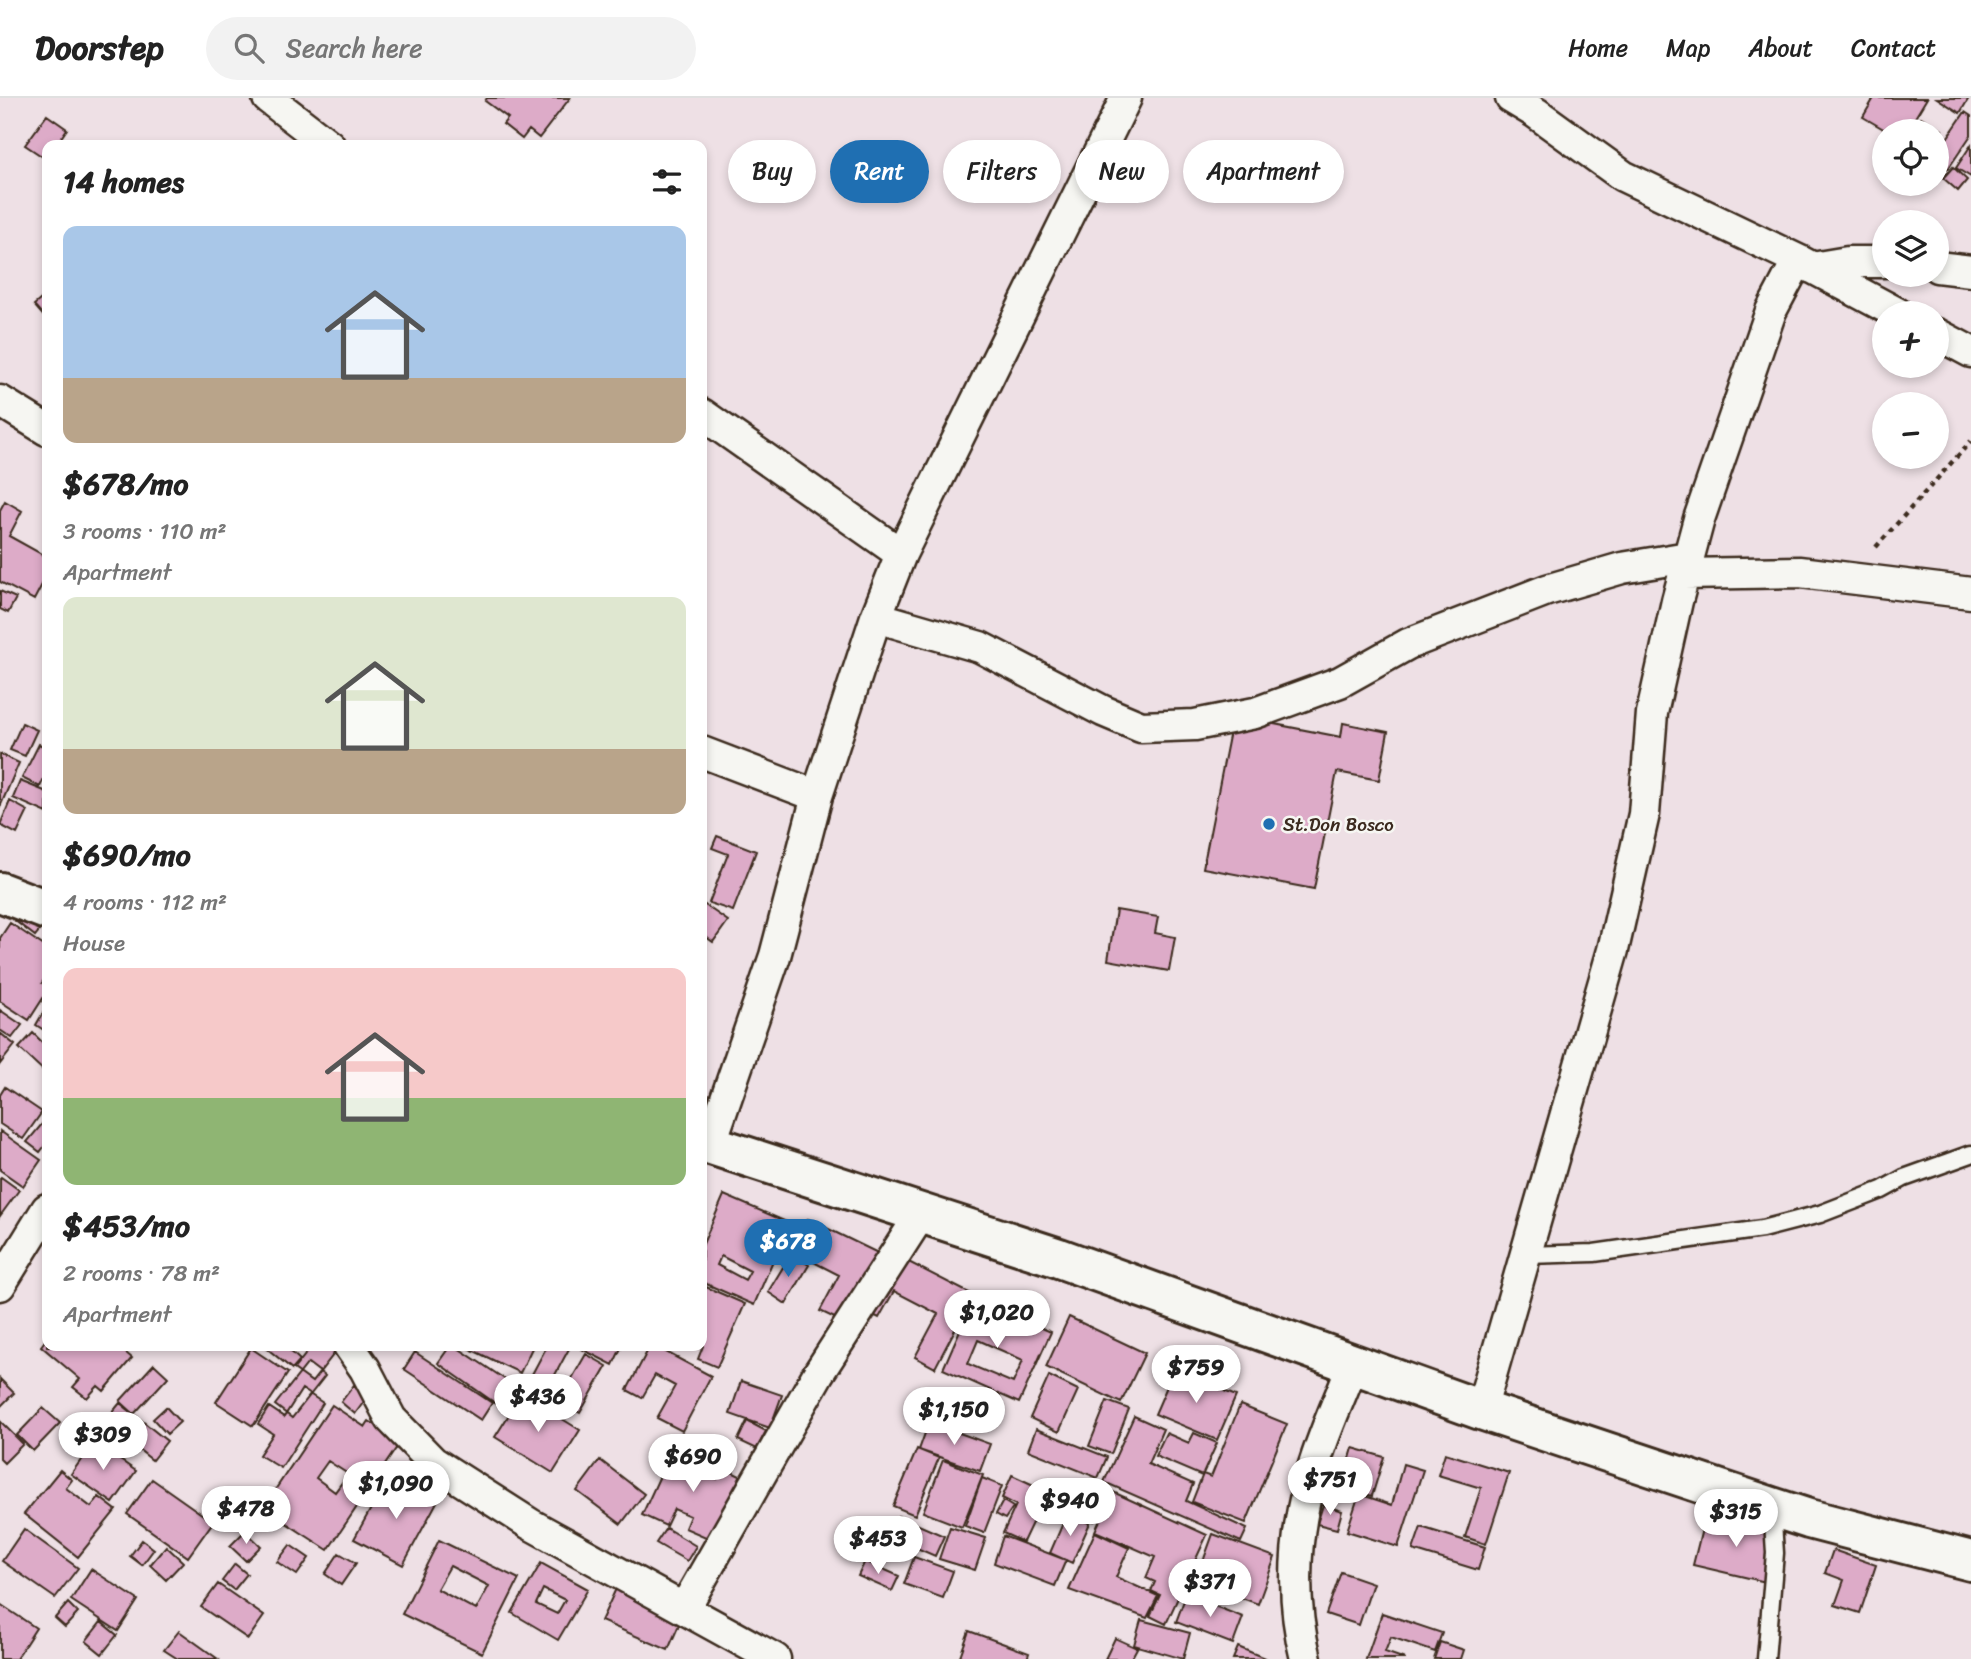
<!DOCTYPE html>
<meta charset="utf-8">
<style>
body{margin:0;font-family:Sriracha,sans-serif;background:#f2f2f2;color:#222;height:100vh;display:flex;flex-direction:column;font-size:26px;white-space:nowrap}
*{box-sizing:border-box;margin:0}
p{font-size:23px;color:#767676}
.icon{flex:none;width:38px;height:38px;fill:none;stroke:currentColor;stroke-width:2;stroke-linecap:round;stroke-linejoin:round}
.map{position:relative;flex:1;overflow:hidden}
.sheet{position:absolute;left:42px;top:42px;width:665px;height:1211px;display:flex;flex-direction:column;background:#fff;border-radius:14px;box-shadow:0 4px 10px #0003}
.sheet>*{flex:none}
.hud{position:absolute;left:728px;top:42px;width:665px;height:63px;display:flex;gap:14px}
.fabs{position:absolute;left:1872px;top:21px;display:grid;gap:14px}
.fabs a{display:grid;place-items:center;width:77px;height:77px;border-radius:50%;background:#fff;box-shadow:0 4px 10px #0003;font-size:35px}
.price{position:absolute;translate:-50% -60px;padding:0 16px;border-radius:24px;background:#fff;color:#222;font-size:23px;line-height:46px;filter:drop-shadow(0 2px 4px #0008)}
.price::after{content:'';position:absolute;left:50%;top:42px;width:21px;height:16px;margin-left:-10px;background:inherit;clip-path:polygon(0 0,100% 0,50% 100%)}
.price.active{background:#1f6fb2;color:#fff}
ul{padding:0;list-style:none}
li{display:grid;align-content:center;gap:14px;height:371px;padding:0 21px}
li span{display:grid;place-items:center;height:217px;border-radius:14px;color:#555}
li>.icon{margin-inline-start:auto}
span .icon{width:126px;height:126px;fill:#fffc;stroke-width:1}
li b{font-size:30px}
h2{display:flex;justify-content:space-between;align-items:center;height:84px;padding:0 21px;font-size:30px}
.pill{padding:0 24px;border-radius:32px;background:#fff;box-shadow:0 4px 10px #0003;font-size:24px;line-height:63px}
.pill.active{background:#1f6fb2;color:#fff}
header{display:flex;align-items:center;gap:42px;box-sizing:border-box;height:98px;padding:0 35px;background:#fff;border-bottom:2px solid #e0e0e0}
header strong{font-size:33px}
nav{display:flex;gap:38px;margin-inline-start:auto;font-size:24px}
.search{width:490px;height:63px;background:#f2f2f2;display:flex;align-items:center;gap:18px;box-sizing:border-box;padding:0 24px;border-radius:38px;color:#767676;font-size:26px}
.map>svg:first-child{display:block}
</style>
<header>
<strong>Doorstep</strong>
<div class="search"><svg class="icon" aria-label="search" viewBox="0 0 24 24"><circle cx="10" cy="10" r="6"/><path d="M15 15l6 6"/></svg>Search here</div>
<nav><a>Home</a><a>Map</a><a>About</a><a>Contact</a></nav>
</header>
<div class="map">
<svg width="1971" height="1561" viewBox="0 0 1971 1561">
<rect width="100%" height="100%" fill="#eee0e5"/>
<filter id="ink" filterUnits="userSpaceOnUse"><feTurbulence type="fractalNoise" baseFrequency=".0143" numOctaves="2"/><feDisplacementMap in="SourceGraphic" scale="14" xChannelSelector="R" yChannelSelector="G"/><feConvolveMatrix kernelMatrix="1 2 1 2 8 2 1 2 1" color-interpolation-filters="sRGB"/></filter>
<g filter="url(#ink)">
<path fill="#ddabc8" stroke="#3b2a1e" stroke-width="2" fill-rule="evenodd" d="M487,0H570L539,40L529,32L522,41L503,26L508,20L485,3Z
M1874,0H1927L1907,33H1887L1863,19Z
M1937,0H1969L1960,15Z
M1965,14L1971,18V37L1948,71L1937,64V55Z
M47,17L67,31L56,47H47L46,61L25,47Z
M1921,19L1942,32L1937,41V33H1912Z
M1971,47V79L1956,70Z
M1953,69L1967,82L1958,93L1943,80Z
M47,196V222L34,207Z
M5,403L22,413L9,438L47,459V477L34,502L0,484V412Z
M0,493L16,500L8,515L0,511Z
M1233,618L1341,639L1343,625L1388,634L1379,682L1337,674L1314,791L1203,770Z
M22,625L37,632L25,658L10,652Z
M39,646L47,650V674L40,689L22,680Z
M0,656L19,665L0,709Z
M20,683L47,694V715L13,700Z
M10,703L28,713L17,736L0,727Z
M717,738L756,753L733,813L709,805L728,756L712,750Z
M29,803L47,823L35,838L14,822Z
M702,805L728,823L713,844L702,836Z
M1116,812L1158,819L1155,835L1175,839L1169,873L1108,862Z
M10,825L47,850V877L42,885L47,888V894L29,922L0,903V840Z
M47,908V934L36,927Z
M0,912L22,927L12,940L0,932Z
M0,935L15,947L0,966Z
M33,935L47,949V976L19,950Z
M5,989L42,1014L23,1041L0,1026V997Z
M47,1020V1045L40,1054L27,1044Z
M0,1033L41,1062L23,1088L0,1072Z
M1,1079L19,1092L0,1118V1080Z
M724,1097L789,1125L754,1207L702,1184V1148ZM721,1158L750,1173L745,1182L717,1167Z
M808,1121L882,1157L847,1226L820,1213L839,1177L792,1153Z
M891,1155L973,1197L935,1270L915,1259L938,1216L894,1193L879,1220L861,1211Z
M791,1156L809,1167L786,1206L768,1194Z
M706,1189L745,1206L717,1269L698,1261L703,1248L702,1199Z
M974,1200L1051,1234L1019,1305L943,1271ZM978,1242L1023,1262L1013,1285L968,1266Z
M1069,1219L1145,1255L1121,1305L1046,1269Z
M47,1240V1248H118L132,1260L104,1293L98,1288L87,1300L73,1289L80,1281L41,1248Z
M264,1248H287L286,1249L300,1262L292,1271Z
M312,1248H340L312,1284L294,1271Z
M450,1248H455L512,1286L498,1307L438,1265Z
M464,1248H533L520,1275Z
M547,1248L570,1249L541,1303L523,1293Z
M576,1248H622L613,1267Z
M650,1248H655L711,1278L682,1333L657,1320L675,1288L655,1277L642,1300L627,1292Z
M251,1250L288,1275L253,1328L216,1304Z
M415,1254L492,1305L481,1322L404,1271Z
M586,1256L607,1268L580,1315L559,1303Z
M308,1265L325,1278L292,1320L275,1307Z
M154,1266L168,1279L134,1316L120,1303Z
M1174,1272L1236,1298L1217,1342L1155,1316Z
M1049,1278L1078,1292L1059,1334L1030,1320Z
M0,1281L14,1295L0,1309Z
M741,1283L782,1297L770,1330L730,1316Z
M354,1287L368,1298L355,1316L341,1304Z
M302,1291L323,1305L281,1370L259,1357L273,1336L258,1326L269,1309L284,1319Z
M522,1296L580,1332L553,1375L495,1339Z
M1107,1303L1129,1311L1111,1356L1089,1348Z
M120,1305L167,1343L152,1362L104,1324Z
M332,1307L365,1329L369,1323L401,1343L328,1452L263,1410ZM328,1363L348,1376L335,1394L316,1380Z
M1240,1307L1287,1326L1246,1425L1192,1404L1203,1376L1211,1379Z
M166,1309L180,1324L167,1336L153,1321Z
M43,1310L60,1325L33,1353L17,1337Z
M1134,1318L1163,1331L1148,1366L1193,1386L1186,1403L1247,1431L1241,1444L1104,1384Z
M0,1323L23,1346L4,1365L0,1361Z
M747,1323L766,1333L757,1351L738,1342Z
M929,1324L990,1346L980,1373L919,1352Z
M1036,1331L1107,1359L1098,1380L1028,1352Z
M1166,1335L1189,1345L1194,1335L1217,1345L1202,1378L1155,1358Z
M94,1344L136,1373L113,1405L71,1376Z
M674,1347L704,1361L699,1373L717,1381L722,1369L744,1380L715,1443L685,1430L690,1418L674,1411L666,1428L642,1417Z
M1353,1350L1384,1359L1372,1398L1342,1388Z
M917,1351L939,1360L915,1417L893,1408Z
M1445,1355L1509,1375L1486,1446L1465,1439L1481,1390L1438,1377Z
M600,1362L644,1396L621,1426L577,1393Z
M943,1362L983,1377L962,1429L923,1414Z
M1403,1366L1423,1372L1398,1449L1347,1433L1359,1396L1392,1407Z
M60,1372L72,1382L66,1390L91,1409L99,1399L116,1412L78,1459L24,1416Z
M1012,1377L1070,1404L1063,1419L1040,1408L1023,1444L1003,1435L1016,1407L1002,1400Z
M389,1378L437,1404L403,1467L354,1441Z
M982,1380L1002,1388L984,1435L965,1428Z
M152,1381L213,1424L188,1459L127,1416Z
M1087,1383L1107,1392L1094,1423L1073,1414Z
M1113,1394L1207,1437L1166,1526L1150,1518L1160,1497L1151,1493L1155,1484L1146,1480L1155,1459L1095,1433Z
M1003,1403L1013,1409L1005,1421L996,1416Z
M1323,1407L1342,1413L1337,1431L1317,1426Z
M1067,1416L1090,1425L1072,1465L1050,1455Z
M898,1418L944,1438L935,1458L889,1438Z
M1705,1419L1778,1436L1766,1484L1693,1467Z
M950,1429L986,1440L975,1472L939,1461Z
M1421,1429L1485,1449L1478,1472L1413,1452Z
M666,1430L696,1448L687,1463L656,1445Z
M24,1431L78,1470L55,1500L2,1463Z
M874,1432L894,1442L884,1460L865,1451Z
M245,1433L261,1448L246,1463L230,1448Z
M1095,1434L1129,1450L1116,1479L1158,1498L1147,1520L1069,1492Z
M1213,1436L1275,1459L1258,1506L1196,1483Z
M1003,1438L1066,1462L1055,1488L994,1465Z
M142,1442L154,1451L142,1467L130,1458Z
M439,1442L519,1481L482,1555L402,1516ZM450,1468L489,1488L476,1512L437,1491Z
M290,1447L309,1460L297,1477L277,1464Z
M166,1448L183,1464L166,1482L150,1467Z
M1833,1452L1876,1467L1860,1515L1835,1507L1844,1482L1825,1475Z
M339,1455L356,1465L341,1487L325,1476Z
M914,1459L953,1473L943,1500L904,1486Z
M865,1463L899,1478L892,1493L858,1478Z
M541,1465L588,1491L558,1542L512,1515ZM543,1491L565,1502L557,1516L536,1506Z
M235,1466L247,1476L234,1492L222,1483Z
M91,1471L138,1502L118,1533L71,1502Z
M1341,1474L1373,1485L1359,1527L1326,1516Z
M619,1484L685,1513L668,1552L601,1523Z
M218,1486L264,1518L248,1541L201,1509Z
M1186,1497L1243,1519L1233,1546L1176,1524Z
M68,1505L78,1515L65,1529L55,1520Z
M0,1506L36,1530L16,1561H0Z
M1382,1515L1442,1535L1435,1554L1391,1539L1385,1554L1405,1561H1366Z
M1141,1522L1190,1535L1183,1561L1134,1547Z
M101,1524L117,1537L102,1556L86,1543Z
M179,1533L218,1561H178L164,1552Z
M969,1533L1029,1555L1027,1561H959Z
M1115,1540L1137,1550L1131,1561H1105Z
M1440,1544L1464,1552L1461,1561H1434Z
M1238,1549L1267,1561H1233Z"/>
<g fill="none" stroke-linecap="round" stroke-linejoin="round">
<g stroke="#3b2a1e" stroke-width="21">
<path id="service" d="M1526,1157L1594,1155L1762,1131L1820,1116L1882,1092L1904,1080L1971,1056
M1766,1561L1775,1455L1772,1409"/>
</g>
<g stroke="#3b2a1e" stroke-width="35">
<path id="minor" d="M268,0L329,47
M1511,0L1536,15L1623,78L1798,162L1897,215
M1937,169L1971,173
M1812,170L1848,164H1885
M1937,236L1971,254
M0,303L47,332
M702,316L901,456
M1684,476L1800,474L1971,495
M876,519L980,549L1103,613L1141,629L1195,627L1255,615L1340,584L1408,546L1547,492L1622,470L1688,459
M702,654L817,698
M710,1047L775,858L817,698L876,519L901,456L1126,0
M0,1187L47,1111
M349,1248L365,1271L391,1321L433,1364L530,1426L775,1561
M1481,1312L1613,852L1644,716L1652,615L1677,503L1699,421L1771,213L1798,162
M684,1511L818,1276L921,1116
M1306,1561C1291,1502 1294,1440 1310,1381C1320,1342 1339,1303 1353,1266"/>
</g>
<g stroke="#3b2a1e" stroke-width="44">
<path id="tertiary" d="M0,794L47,812
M702,1044L1059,1160L1481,1312L1772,1409L1809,1421L1971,1463"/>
</g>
<path stroke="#3b2a1e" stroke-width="4.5" stroke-dasharray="5 5" stroke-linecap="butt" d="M1876,449L1971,343"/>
<use href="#service" stroke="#f6f6f2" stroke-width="16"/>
<use href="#minor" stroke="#f6f6f2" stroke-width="30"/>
<use href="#tertiary" stroke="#f6f6f2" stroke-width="38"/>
</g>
</g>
<circle fill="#1f6fb2" stroke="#f6f6f2" stroke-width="2.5" cx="1269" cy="726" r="7"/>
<g text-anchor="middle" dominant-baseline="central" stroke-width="5" stroke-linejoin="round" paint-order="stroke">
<g font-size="19" fill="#3b2a1e" stroke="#f6f6f2" text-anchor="start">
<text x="1283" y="726">St.Don Bosco</text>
</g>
</g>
</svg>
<div class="fabs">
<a><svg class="icon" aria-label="locate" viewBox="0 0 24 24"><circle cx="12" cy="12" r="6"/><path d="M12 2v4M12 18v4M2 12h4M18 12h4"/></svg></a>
<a><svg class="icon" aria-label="layers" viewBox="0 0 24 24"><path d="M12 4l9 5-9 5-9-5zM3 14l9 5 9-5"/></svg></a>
<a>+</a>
<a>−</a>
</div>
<b class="price active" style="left:788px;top:1181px">$678</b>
<b class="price" style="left:997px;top:1252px">$1,020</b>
<b class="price" style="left:1196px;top:1307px">$759</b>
<b class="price" style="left:538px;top:1336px">$436</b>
<b class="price" style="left:954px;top:1349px">$1,150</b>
<b class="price" style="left:103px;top:1374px">$309</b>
<b class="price" style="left:693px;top:1396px">$690</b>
<b class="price" style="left:1330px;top:1419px">$751</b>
<b class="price" style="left:396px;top:1423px">$1,090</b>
<b class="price" style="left:1070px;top:1440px">$940</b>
<b class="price" style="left:246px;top:1448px">$478</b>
<b class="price" style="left:1736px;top:1451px">$315</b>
<b class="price" style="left:878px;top:1478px">$453</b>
<b class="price" style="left:1210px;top:1521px">$371</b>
<div class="hud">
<a class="pill">Buy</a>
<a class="pill active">Rent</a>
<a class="pill">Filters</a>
<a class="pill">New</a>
<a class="pill">Apartment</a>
</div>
<section class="sheet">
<h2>14 homes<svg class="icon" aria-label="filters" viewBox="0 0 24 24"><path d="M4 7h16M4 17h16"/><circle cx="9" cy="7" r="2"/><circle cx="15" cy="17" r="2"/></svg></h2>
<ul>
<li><span style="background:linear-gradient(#a9c7e8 70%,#b9a48a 0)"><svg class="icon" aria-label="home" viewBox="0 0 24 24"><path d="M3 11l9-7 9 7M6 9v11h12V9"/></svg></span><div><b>$678/mo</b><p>3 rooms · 110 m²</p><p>Apartment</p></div></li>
<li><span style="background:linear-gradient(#dfe7d0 70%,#b9a48a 0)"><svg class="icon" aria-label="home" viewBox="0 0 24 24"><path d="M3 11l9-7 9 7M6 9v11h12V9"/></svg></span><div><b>$690/mo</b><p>4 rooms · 112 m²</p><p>House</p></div></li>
<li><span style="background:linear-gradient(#f6c9c9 60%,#8fb573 0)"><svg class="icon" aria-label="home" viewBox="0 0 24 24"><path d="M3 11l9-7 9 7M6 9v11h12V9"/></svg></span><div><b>$453/mo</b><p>2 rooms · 78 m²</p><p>Apartment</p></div></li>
</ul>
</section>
</div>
